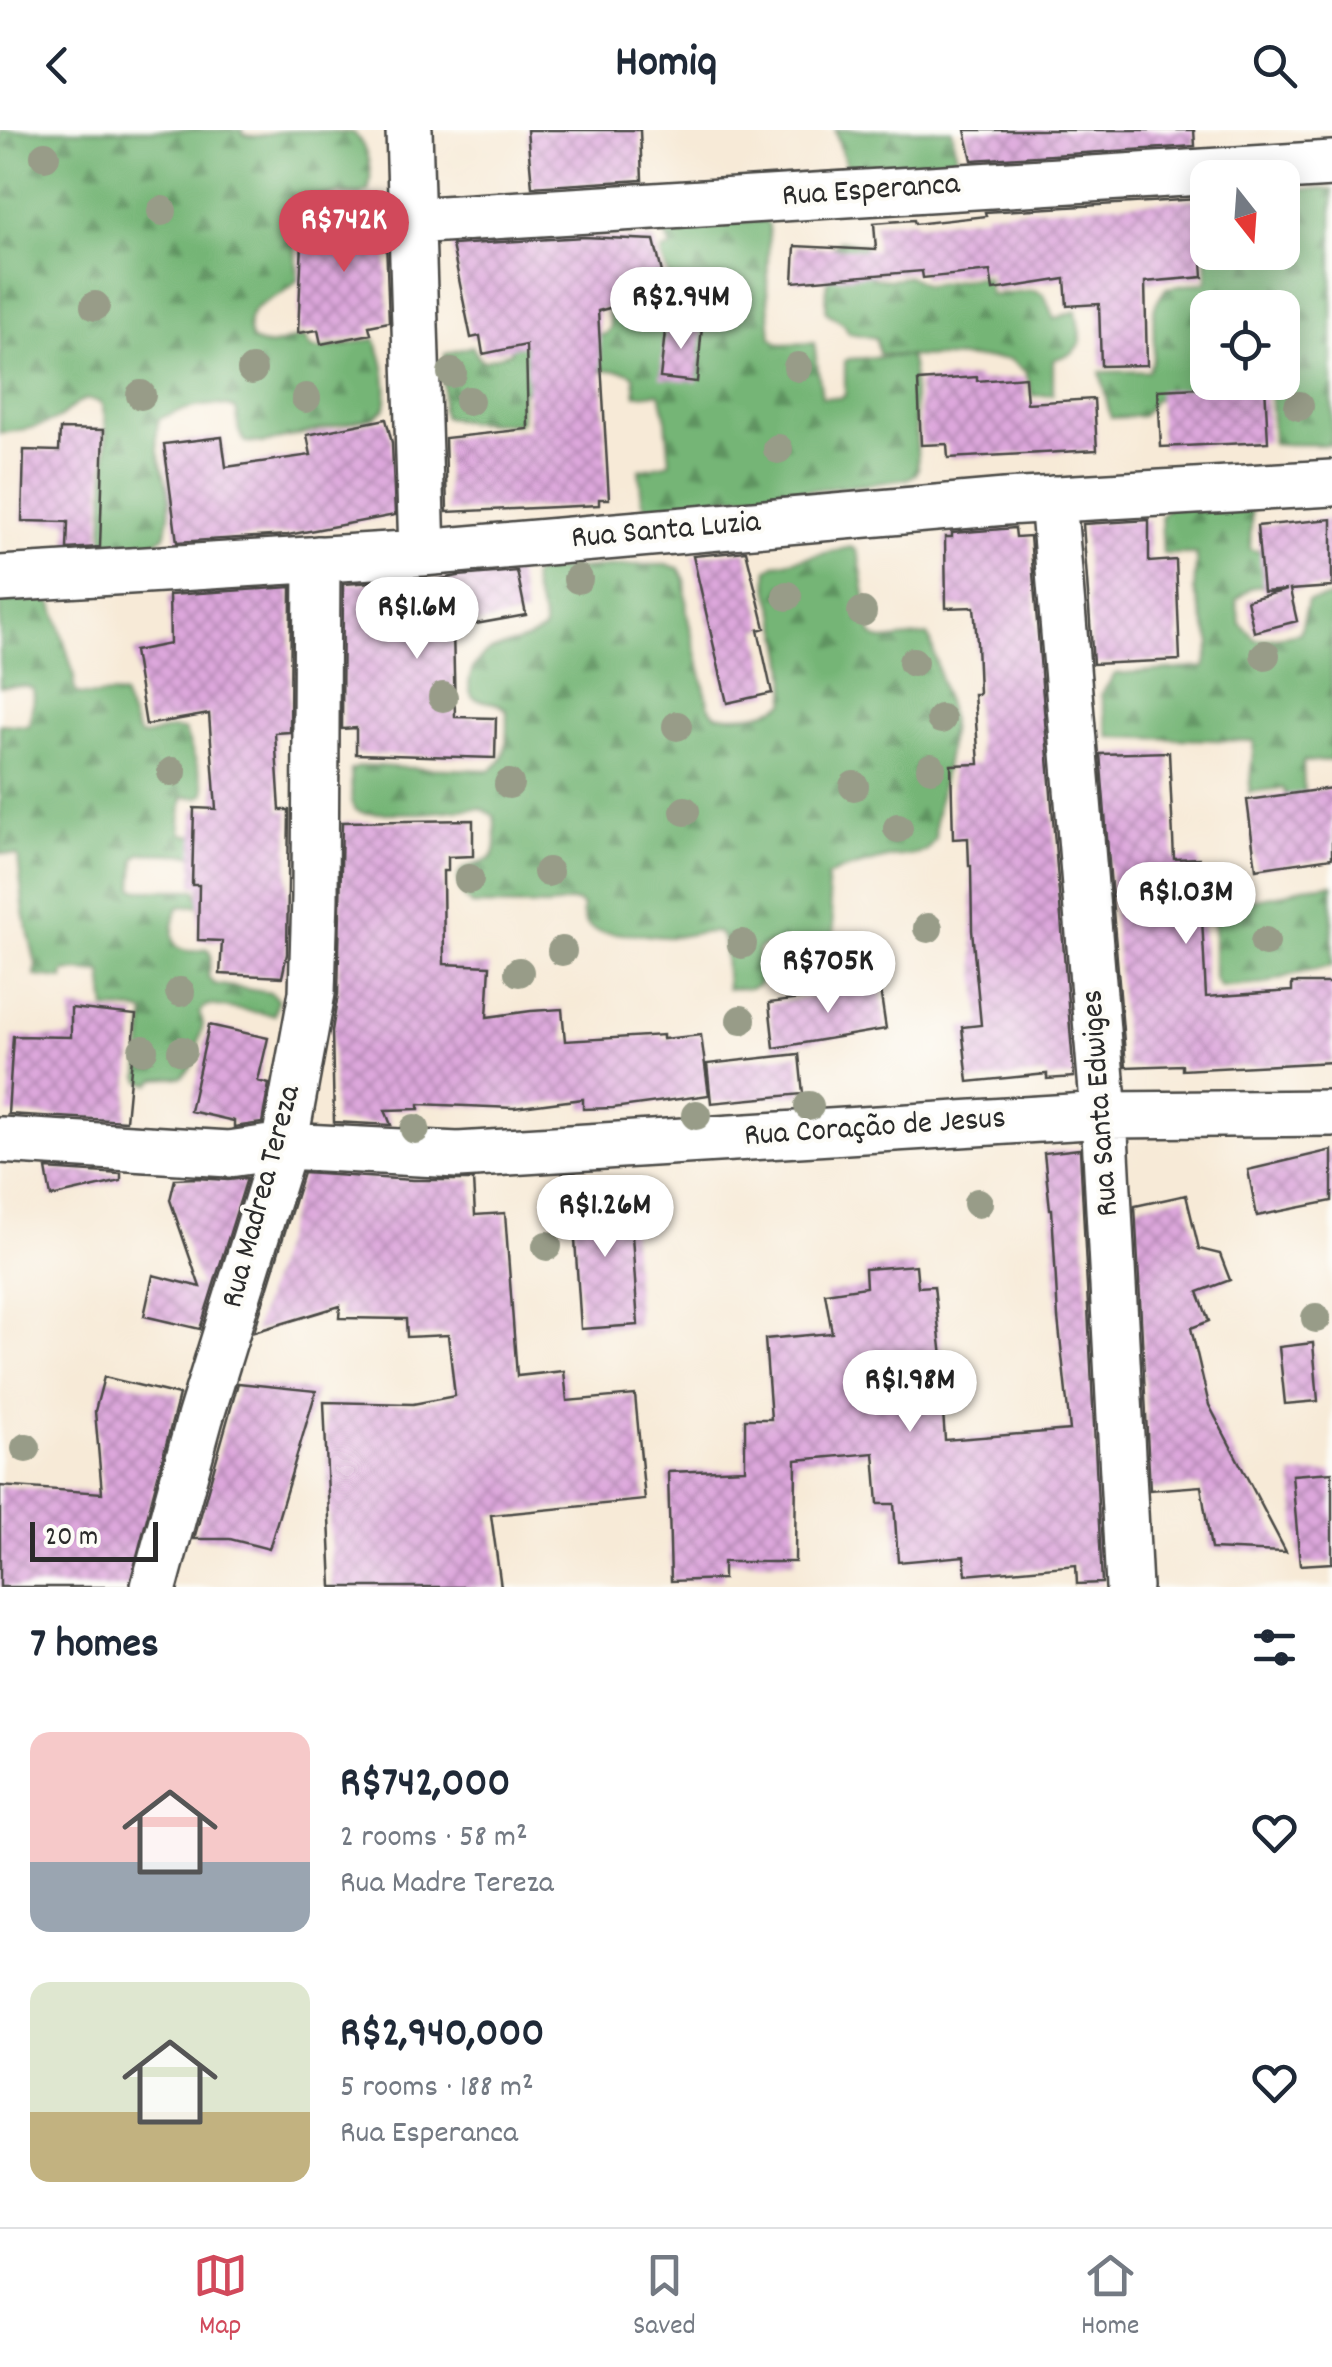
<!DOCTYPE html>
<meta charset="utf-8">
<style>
body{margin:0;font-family:Dekko,sans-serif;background:#f2f2f3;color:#1f2937;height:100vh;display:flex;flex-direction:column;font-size:38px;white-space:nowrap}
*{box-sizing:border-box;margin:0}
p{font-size:32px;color:#747a83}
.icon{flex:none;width:55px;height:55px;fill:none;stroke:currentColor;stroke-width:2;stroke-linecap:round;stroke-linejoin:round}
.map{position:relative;height:1457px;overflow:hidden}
.sheet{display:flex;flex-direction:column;background:#fff;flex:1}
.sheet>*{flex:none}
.needle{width:65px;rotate:163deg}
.controls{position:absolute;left:1190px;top:30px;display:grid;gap:20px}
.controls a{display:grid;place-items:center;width:110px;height:110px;border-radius:20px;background:#fff;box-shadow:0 5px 25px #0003;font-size:50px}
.scale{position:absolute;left:30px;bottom:25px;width:128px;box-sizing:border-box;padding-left:10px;border:5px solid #2b2b2b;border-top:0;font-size:28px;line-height:35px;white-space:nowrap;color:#2b2b2b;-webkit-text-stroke:8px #fdfcf7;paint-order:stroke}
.price{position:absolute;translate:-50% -85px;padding:0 22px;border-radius:35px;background:#fff;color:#222;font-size:32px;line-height:65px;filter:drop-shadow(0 2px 5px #0008)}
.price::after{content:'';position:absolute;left:50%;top:60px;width:30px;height:22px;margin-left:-15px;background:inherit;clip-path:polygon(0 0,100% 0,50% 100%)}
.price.active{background:#d1495b;color:#fff}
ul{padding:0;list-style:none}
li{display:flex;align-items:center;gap:30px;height:250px;padding:0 30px}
li span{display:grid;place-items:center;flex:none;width:280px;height:200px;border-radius:20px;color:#555}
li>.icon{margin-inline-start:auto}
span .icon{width:120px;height:120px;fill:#fffc;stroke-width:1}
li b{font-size:42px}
h2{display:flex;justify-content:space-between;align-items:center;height:120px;padding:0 30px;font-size:42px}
header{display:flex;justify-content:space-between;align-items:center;height:130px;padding:0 30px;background:#fff;font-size:45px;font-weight:700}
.dock{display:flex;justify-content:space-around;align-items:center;height:140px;border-top:2px solid #e0e1e3;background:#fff;font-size:28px;color:#747a83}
.dock a{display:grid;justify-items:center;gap:5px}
.dock .active{color:#d1495b}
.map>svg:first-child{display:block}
</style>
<header><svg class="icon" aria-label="back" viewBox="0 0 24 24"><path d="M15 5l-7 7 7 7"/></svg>Homiq<svg class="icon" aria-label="search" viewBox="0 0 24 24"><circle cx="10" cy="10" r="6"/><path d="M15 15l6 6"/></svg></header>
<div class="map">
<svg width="1332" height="1457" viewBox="0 0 1332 1457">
<defs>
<pattern id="forest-firs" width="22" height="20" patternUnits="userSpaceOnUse" patternTransform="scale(2.5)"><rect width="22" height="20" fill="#74b576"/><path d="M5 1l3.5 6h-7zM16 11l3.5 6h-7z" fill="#5f9361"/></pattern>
<pattern id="building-cross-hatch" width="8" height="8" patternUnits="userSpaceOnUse" patternTransform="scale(2.5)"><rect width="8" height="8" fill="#dda7dc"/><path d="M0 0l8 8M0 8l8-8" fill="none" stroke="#b388b3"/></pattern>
</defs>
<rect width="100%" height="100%" fill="#fdfcf7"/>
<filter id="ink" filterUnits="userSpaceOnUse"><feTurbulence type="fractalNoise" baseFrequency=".01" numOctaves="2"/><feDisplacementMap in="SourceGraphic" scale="20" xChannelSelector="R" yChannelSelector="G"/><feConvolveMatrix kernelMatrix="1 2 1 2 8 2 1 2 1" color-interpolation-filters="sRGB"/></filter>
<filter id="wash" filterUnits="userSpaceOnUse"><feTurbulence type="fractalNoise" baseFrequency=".0048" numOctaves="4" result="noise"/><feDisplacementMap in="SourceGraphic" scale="40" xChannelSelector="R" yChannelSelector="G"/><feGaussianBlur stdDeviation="2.25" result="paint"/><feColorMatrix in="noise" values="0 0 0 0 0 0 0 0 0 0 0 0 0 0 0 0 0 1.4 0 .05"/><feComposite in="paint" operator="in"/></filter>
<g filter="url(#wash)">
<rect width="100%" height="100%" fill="#f7ead7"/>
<path fill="url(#forest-firs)" stroke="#507050" stroke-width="2.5" d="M0,0H243V4C256,9 263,4 276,2C302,0 329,1 354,3C367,17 374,43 368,61L360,65L339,64L311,68L303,72L298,80L295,120L298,149C279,175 236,169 252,211C282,223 280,206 306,208C308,218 311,219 321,219L375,209C384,229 389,256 385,278L374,287L264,313L246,312C233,298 241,294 236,279C217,269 178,280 159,289C152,314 162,335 168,359C171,374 169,391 165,406C145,420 125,423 103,412C103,382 112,296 101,273C78,262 75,279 57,289C42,297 17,301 0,303Z
M835,0H952L958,33L849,45Z
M1204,59H1207L1208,122H1282L1283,59H1332V315L1273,314L1270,253L1282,252V178H1208V252L1211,253L1154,270L1142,286L1111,288L1100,242L1148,241C1159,222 1151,202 1154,181C1155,173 1162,165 1166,158L1207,152Z
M765,90L769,95L767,159L771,208L780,214L814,213L822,267L841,268L845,265V231L849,229L904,226L879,224L876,208L849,203L844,194L826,182L828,122L840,110L864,115L872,148L888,150L909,146L925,155L986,146L990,165L1034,160L1044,164L1054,189L1076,181L1081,212L1072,223L1053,230V264L1033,266L1026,242L1009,229L905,226L909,228L912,234L918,338L916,344L907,349L872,354L716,369L651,378L646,377L642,370L639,340L670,333L666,289L660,263L636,265L634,246C615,230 553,252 529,258L522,262L521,290L518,294L468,292L444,287L442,280L445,224L472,216L479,228L484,231L511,222L510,196L558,211L605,204L611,197L603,156L641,164L644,176L667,169L664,159L670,157L672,153L661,126L662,121L671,118L665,104L668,97Z
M1176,369L1252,373L1250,419L1276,426L1282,450L1251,458L1236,470L1240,493L1256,510L1300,503L1308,471L1332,467V630L1303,632L1304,675L1292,677L1283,658L1249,662L1254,611L1109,607L1101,565L1115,544L1205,537L1211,513L1194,460L1197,424H1163L1161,386Z
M851,417L856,420L859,427L871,503L875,508L883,510L927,505L931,512L951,591L948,622L936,687L935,709L926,721L912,725L891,727L839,741L827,747C825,768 839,795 832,813C827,815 822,817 816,818C795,820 779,806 758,819C756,833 762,842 759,855L750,858L727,859L724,811L719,803C703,800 687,806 671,807C657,807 643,804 630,804C610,803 579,806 583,776L579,773L572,771L548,776L472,775C465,770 461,765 459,756C454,730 480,739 492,727C499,718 495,697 494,686L481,678L422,683H364L355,680L352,674L351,640C366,633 377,636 392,637C424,639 458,639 491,640C511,628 506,602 507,581C499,569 484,574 473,568C464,554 472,535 484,525C496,515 527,514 544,500C546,480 529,465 533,445L543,441L635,435H666L679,438L685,450L687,484L709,577L716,585C739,588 765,585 785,573C790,546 782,513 776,486C772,471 765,455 768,439L777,434Z
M42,468L48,469L53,474L74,545V557L77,564C92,568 107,562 123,565L137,601L141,606C157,605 169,595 185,601L204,655L205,663L200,667H183L180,691L182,704L210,709L207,725L141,723L135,729L133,758L140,760H196L201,775L178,777C168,808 169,828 208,819L211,826L208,847L214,854L271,863L278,870L274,885L210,875L204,877L200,883L203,894L193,935L182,947L156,949L150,954L141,951L139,946L145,883L134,880L106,879L102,843L78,841L64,842L63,849L35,846L36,834L24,783L18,726L0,723V594L29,596L34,567L33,559L25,556L0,557V471Z
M1332,754V836L1291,845L1264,854L1220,858L1214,848V779L1229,769L1250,770L1284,764L1303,757Z"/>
<g id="blocks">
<path fill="url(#building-cross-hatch)" d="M527,0H640L642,50L532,57Z
M965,0H1194L1195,16L972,30Z
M1198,69L1203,147L1145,152L1147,235L1101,236L1099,174L1067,176L1065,149L993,160L990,141L923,148L922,141L793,152L795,116L876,120L874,93L914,90L915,94L986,86L985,82Z
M314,80L385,81L389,192L369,196L371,204L321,214L318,200L298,203L302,112L312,113Z
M584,107L654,110L667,163L598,181L609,369H599V375L447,382L445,308L528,299L526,215L483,224L480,206L471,208L452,115Z
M666,192L702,196L697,252L660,248Z
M977,247V251L1025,247L1027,273L1094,269L1097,320L948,328L947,314L921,315L918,251Z
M1265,255L1268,312L1161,317L1158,260Z
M386,289L392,313L395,385L288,405L177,412L164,314L222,307L226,337L311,325L307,305Z
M60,299L104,300L100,417L67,419L68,392L22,391L24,320L59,321Z
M1332,389V457L1290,460L1297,491L1254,502L1247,470L1287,460L1263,462L1257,396Z
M1149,390V432L1176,430L1180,530L1093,534L1083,394Z
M1015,398L1016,407L1030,406L1074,947L1047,949V944L968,952L962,897L981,895L972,800L971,736H969L968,708L953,709L951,635L979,634L974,564H979L977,513L974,477L946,478L945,407H952V403Z
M746,421L765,498L758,500L772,563L727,573L693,426Z
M517,441L526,485L453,498L455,587L496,588L495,628L356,624V598L342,599L343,454L420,449V453L458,446Z
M291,457L290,602L275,603L280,680H289L287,824L282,847L220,844L222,811L198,810L199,755H192L194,678L216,679L209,584L146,595L134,521L170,514L169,465Z
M1169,622L1174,729L1199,728L1206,867L1292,861V853H1332V932L1182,940V935L1126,937L1100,624Z
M1332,658V728L1256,739L1247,670Z
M473,690V726L448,727V741H443L444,834L490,836L487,887L531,881L562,879L565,911L663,905V909L701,905L709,965L613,978L583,979V969L514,978L419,974V979L385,980L391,995L334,992L332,901L338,864L342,692Z
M879,852L886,899L774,918L769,873L838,864L837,858Z
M71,878L136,885L126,991L8,984L13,906L71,907Z
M209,895L268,908L258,951L269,954L262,993L234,997V991L190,981Z
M799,924L803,964L711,973L707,934Z
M1080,1019L1102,1453L1077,1454L1076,1435L966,1445L964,1426L898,1432L894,1374H878L874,1323L796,1330L795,1432H723V1449L671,1451L668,1342L745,1339V1289H771L765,1209L832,1203L825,1163L866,1157L865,1139L916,1135L918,1157L934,1156L942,1227H939L945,1310L1070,1300L1058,1188L1052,1079H1050L1044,1023Z
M1332,1020V1071L1257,1086L1248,1040Z
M46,1039L121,1044V1051L51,1067Z
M303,1043L413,1050H473L475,1085L505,1083L517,1246L564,1241L567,1271L635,1265L645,1370L491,1385L501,1457H332L324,1272L413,1274L455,1266L448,1205L407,1207L406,1189L339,1188L340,1176L254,1202Z
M196,1048L228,1050L247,1048L200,1199L144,1186L153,1145L200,1157L170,1070L175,1049Z
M629,1061L638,1195L581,1199L572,1065Z
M1186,1065L1199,1119L1220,1124L1230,1150L1198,1162L1209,1191L1191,1198L1209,1275L1286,1422L1211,1419L1201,1356L1150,1360L1135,1076Z
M1313,1213L1318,1271L1285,1274L1279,1217Z
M104,1247L179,1265L129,1457H0V1356L102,1363L95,1281Z
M238,1253L316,1261L269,1419L230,1409H194Z
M1332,1342V1433L1300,1435L1292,1345Z"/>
</g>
</g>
<g filter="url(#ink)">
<use href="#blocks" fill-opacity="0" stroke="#4a4845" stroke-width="2.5"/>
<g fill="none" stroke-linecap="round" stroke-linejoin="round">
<g stroke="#4a4845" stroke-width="50">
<path id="street" d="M409,0L422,423
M410,91L1332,34
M1053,369L1104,985L1129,1457
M0,449L422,423L1005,372L1332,353
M0,1010L229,1024L284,1016L458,1025L1104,985L1332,983
M154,1457L200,1288L284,1016L312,863L315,767L317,429"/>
</g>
<use href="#street" stroke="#fff" stroke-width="45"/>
</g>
<g fill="#989c88">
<circle cx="45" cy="26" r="15"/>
<circle cx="162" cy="81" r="15"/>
<circle cx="95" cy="176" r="15"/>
<circle cx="798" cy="237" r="15"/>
<circle cx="252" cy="240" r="15"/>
<circle cx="452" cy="243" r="15"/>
<circle cx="141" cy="265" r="15"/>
<circle cx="306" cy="268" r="15"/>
<circle cx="469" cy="271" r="15"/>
<circle cx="1299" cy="276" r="15"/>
<circle cx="778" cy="319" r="15"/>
<circle cx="578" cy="449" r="15"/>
<circle cx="787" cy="466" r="15"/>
<circle cx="862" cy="482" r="15"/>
<circle cx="1265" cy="525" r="15"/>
<circle cx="913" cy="532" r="15"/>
<circle cx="443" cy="567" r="15"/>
<circle cx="941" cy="589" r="15"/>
<circle cx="677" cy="596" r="15"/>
<circle cx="931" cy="638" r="15"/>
<circle cx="172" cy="642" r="15"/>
<circle cx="509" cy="654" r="15"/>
<circle cx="854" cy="656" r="15"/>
<circle cx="685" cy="681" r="15"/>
<circle cx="898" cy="698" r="15"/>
<circle cx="548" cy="742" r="15"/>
<circle cx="469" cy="749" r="15"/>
<circle cx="928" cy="798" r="15"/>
<circle cx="1265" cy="812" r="15"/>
<circle cx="742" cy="814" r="15"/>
<circle cx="562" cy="821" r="15"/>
<circle cx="519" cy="842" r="15"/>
<circle cx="180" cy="862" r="15"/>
<circle cx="741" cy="890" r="15"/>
<circle cx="143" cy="920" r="15"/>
<circle cx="182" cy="921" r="15"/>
<circle cx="809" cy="976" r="15"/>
<circle cx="696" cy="985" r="15"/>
<circle cx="415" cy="999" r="15"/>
<circle cx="978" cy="1073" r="15"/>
<circle cx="547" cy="1116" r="15"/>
<circle cx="1316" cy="1188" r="15"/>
<circle cx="26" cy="1318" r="15"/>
</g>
</g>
<g text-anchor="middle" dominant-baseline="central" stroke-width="8" stroke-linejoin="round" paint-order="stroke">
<g font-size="32" fill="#2b2b2b" stroke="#fdfcf7">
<text transform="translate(871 62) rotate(-4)">Rua Esperanca</text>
<text transform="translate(666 402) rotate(-5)">Rua Santa Luzia</text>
<text transform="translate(1102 973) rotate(-94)">Rua Santa Edwiges</text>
<text transform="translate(875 999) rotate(-4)">Rua Coração de Jesus</text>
<text transform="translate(263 1067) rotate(-75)">Rua Madrea Tereza</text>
</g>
</g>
</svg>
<div class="controls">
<a><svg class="needle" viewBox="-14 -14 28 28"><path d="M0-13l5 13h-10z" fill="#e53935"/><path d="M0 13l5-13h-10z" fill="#747a83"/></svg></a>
<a><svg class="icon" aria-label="locate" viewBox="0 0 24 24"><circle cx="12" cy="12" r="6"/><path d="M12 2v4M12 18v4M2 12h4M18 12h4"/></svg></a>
</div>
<div class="scale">20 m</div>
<b class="price active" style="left:344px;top:145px">R$742K</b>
<b class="price" style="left:681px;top:222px">R$2.94M</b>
<b class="price" style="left:417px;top:532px">R$1.6M</b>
<b class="price" style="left:1186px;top:817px">R$1.03M</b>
<b class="price" style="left:828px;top:886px">R$705K</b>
<b class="price" style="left:605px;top:1130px">R$1.26M</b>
<b class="price" style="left:910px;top:1305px">R$1.98M</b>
</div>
<section class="sheet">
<h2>7 homes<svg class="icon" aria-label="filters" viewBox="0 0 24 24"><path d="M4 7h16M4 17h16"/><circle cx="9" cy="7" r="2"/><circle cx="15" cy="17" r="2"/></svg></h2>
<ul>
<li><span style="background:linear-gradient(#f6c9c9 65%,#9aa5b1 0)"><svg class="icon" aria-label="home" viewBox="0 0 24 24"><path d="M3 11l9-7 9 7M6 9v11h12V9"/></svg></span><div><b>R$742,000</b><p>2 rooms · 58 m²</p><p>Rua Madre Tereza</p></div><svg class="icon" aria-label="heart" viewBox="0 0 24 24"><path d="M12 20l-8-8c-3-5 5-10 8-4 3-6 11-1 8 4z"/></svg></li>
<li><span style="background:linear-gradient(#dfe7d0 65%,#c2b280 0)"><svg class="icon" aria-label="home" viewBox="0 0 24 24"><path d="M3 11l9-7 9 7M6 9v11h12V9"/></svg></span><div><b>R$2,940,000</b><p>5 rooms · 188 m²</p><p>Rua Esperanca</p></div><svg class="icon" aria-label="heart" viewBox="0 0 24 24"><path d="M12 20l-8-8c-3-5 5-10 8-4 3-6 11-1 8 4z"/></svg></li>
</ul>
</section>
<nav class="dock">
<a class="active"><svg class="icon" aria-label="map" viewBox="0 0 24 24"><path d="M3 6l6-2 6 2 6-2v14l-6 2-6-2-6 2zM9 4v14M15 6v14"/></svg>Map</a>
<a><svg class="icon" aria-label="saved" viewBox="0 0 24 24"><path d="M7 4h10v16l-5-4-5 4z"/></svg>Saved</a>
<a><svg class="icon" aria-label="home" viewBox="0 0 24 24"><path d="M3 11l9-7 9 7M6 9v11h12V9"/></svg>Home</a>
</nav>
